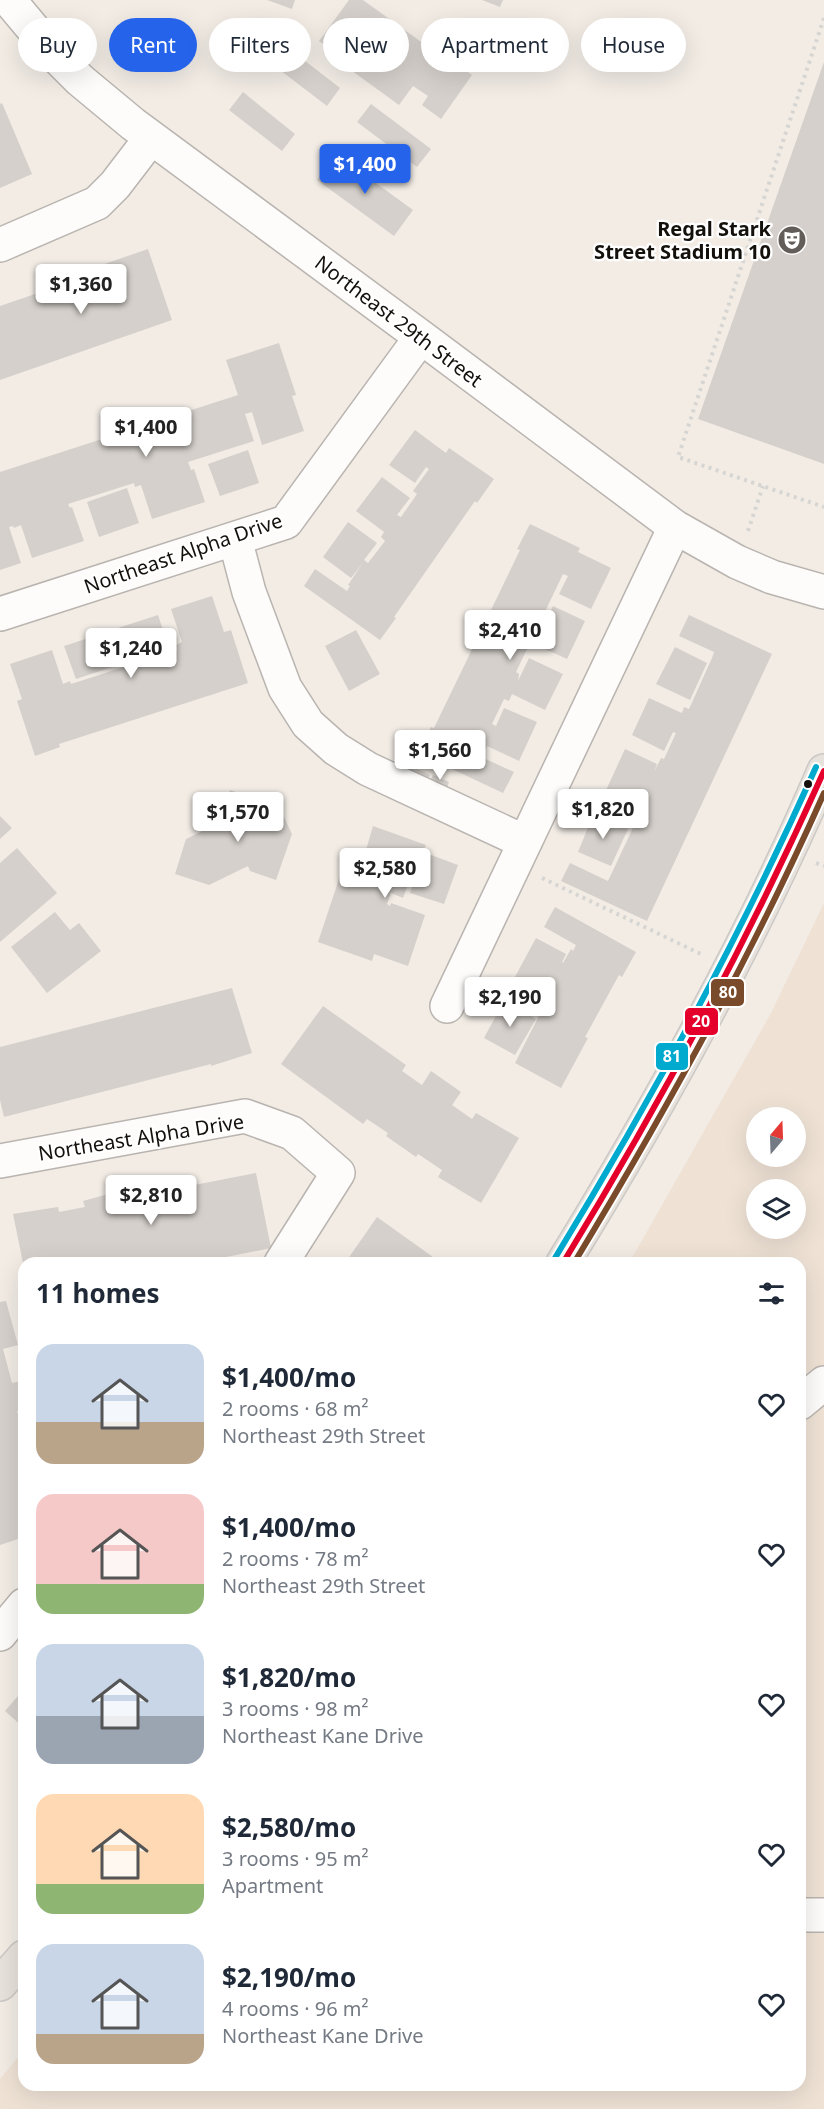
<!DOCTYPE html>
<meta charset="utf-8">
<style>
body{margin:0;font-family:"Noto Sans",sans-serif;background:#f2f2f3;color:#1f2937;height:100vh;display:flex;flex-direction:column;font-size:22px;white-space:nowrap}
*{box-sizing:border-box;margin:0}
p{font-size:20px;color:#747a83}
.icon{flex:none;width:33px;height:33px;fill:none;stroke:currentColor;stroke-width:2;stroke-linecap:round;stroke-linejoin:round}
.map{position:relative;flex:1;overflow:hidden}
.drawer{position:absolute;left:18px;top:1257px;width:788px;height:834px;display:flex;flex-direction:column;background:#fff;border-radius:18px;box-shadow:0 6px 24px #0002}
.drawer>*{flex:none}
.hud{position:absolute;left:18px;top:18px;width:789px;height:54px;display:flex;gap:12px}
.needle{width:39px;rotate:19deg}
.fabs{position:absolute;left:746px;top:1107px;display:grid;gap:12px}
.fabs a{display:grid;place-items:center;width:60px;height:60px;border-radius:50%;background:#fff;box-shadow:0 6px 24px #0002;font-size:30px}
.price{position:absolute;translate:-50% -51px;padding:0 14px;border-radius:6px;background:#fff;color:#222;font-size:20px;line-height:39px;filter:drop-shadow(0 2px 3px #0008)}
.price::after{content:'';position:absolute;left:50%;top:36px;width:18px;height:14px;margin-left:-9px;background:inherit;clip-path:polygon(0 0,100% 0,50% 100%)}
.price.active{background:#2563eb;color:#fff}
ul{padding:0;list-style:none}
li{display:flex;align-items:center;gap:18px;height:150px;padding:0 18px}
li span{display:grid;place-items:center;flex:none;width:168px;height:120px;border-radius:18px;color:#555}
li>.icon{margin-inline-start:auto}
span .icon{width:72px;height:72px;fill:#fffc;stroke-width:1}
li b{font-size:26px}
h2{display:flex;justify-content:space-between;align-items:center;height:72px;padding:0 18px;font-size:26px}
.tag{padding:0 21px;border-radius:27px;background:#fff;box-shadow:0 6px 24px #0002;font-size:21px;line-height:54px}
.tag.active{background:#2563eb;color:#fff}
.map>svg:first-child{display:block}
</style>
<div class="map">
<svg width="824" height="2109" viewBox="0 0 824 2109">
<rect width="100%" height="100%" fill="#f2ece5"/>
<path fill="#efe2d5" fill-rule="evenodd" d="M824,903V2109H0V2079L24,2050V2085H800V1263H629L770,1015ZM756,1118H795V1156H756ZM756,1190H795V1228H756Z"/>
<path fill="#d5d0cb" d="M267,0H295L292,9Z
M349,0H363L438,54L440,51L472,75L441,119L422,105L428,96L413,86L399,105L348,68L367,42L353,32L337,55L319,41Z
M482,0H503L500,7Z
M282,43L340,88L327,106L268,61Z
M824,62V464L698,419Z
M243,92L295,134L282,151L229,110Z
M2,103L32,174L0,188V104Z
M371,104L431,149L417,167L357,122Z
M336,154L413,210L394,236L317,180Z
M148,249L172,320L0,380V306L79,279L85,299L99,295L90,269Z
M279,343L296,395L292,396L304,431L262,445L252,412L245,414L254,441L188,462L191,470L194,469L205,502L152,519L141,485L135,487L134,483L68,504L70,508L72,507L84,541L32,558L21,525L14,528L13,526L9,527L21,563L0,570V472L238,395L226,360Z
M415,430L446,453L449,448L494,479L477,503L475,501L394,617L396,618L380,640L304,586L315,569L347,591L350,586L348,585L362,564L351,578L323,557L348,522L377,543L364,560L368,563L385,541L381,537L384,532L356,511L382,477L410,498L397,515L401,517L417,494L413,491L429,469L426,467L415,483L389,465Z
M248,450L259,483L220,496L208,464Z
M127,488L139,523L99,537L87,502Z
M530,524L580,548L578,552L611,568L591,609L559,594L568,576L563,574L516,672L519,674L518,681L529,658L563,674L545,710L512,694L509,701L504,699L492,724L496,726L504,708L537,722L519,761L487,746L484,753L482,751L479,756L514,772L503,793L418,753L431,727L434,728L520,550L517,549Z
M212,596L224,632L231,630L248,683L59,744L60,747L35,756L17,701L22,699L10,664L52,650L63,684L70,681L71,684L124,667L122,662L129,660L118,628L158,615L169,648L149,655L150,659L177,650L176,645L182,642L171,609Z
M553,606L585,621L567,659L534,644Z
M689,615L772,654L647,921L561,881L570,863L608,881L640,813L638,811L636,814L602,799L625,749L657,764L654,772L661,758L664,759L676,733L673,732L664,751L632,735L649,698L682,713L684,707L689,709L712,658L714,652L679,636Z
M356,630L380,674L349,691L325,646Z
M104,633L115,666L76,679L64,646Z
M675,647L707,663L690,700L656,684Z
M413,767L430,775L428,779L410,771Z
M433,775L449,782L447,788L430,781Z
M230,790L279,807L292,834L276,880L250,871L248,866L209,885L175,874L186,839L225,820L222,814Z
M594,813L628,829L611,866L578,852Z
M0,816L12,828L0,839Z
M373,826L426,845L423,852L458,865L444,904L410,893L417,873L413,871L403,898L391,893L387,904L390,906L391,903L425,915L408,966L374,954L372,961L318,942L340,876L357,881Z
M17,848L57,893L0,942V863Z
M555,907L636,952L622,977L619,975L585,1037L588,1038L561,1088L515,1063L546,1002L543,1000L541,1003L510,986L536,938L566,954L562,962L563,963L571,949L573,951L576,945L544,927Z
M55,912L70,930L79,923L101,951L47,993L11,947Z
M232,988L252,1053L211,1066V1064L4,1117L0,1100V1047Z
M504,1001L536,1019L515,1055L484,1038Z
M323,1006L406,1065L402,1071L422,1085L431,1071L461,1092L452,1105L472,1119L476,1113L519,1138L481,1203L438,1177L442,1170L418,1154L416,1157L386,1136L388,1133L367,1119L363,1124L281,1064Z
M256,1173L271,1248L196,1263H23L13,1214L58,1207L59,1212L85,1207L83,1201L123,1190L126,1199L148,1195L147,1190L182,1180L184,1187Z
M377,1217L433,1257L429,1263H345Z
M6,1301L18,1345L3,1349L12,1383L21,1381L24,1391L17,1413H19L24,1427V1537L0,1545V1302Z
M24,1689V1728L5,1711Z"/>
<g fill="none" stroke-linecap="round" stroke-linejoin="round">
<g stroke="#b9b4af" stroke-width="36">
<path id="minor" d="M9,0L55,55L80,80L133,124L421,337L675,527L737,562L772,577L824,592
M0,245L97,203L115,185L151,138
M235,539L249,592L285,688L308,724L336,749L368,769L525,842
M0,614L286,522L421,337
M447,1006L675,527
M0,1161L245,1116L292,1133L338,1173L281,1263
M800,1403L824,1383
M0,1634L24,1605
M800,1915H824"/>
</g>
<g stroke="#cbc8c5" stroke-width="36">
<path id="major" d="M563,1263C660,1105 751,941 824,771
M0,1984L24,1957"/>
</g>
<path stroke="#d7d5d2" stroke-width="4" stroke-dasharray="3 4.5" stroke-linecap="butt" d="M824,18L678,457L824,507
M748,531L763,486
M816,863L824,866
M542,878L703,955"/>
<use href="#minor" stroke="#fdfcfb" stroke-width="33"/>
<use href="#major" stroke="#e7e2db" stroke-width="33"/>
<g stroke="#fff" stroke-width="10">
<path id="bus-1" d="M563,1263C660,1104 748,941 824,771"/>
</g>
<g stroke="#fff" stroke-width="10">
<path id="bus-2" d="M574,1263C666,1111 752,956 824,793"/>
</g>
<g stroke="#fff" stroke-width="10">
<path id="bus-3" d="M555,1258C652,1099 740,937 816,767"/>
</g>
<use href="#bus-1" stroke="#e4002b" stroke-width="6"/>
<use href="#bus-2" stroke="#7a4b2a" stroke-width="6"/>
<use href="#bus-3" stroke="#00a9ce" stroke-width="6"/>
</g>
<defs>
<g id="theatre-disc" transform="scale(1.5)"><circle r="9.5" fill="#625d58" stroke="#fff"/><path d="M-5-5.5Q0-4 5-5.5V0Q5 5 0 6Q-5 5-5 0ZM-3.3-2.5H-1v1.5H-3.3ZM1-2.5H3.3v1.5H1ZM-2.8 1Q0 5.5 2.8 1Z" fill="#fff"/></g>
</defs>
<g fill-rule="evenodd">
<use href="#theatre-disc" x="792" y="240"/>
</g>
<circle fill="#14100c" stroke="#fff" stroke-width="2" cx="808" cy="784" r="5"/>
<g text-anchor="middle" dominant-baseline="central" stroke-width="4.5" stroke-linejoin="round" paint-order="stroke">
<g font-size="20" font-weight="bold" fill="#14100c" stroke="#fff" text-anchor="end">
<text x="771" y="228">Regal Stark<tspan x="771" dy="23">Street Stadium 10</tspan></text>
</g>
<g font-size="20" fill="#14100c" stroke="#fff">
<text transform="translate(399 321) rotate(37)">Northeast 29th Street</text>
<text transform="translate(183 553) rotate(-19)">Northeast Alpha Drive</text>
<text transform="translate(141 1137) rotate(-9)">Northeast Alpha Drive</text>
</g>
</g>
<g stroke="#fff" stroke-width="2">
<rect x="710" y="978" width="35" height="29" rx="6" fill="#7a4b2a"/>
<rect x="684" y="1007" width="35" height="29" rx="6" fill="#e4002b"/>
<rect x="655" y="1042" width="34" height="29" rx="6" fill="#00a9ce"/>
</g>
<g font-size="16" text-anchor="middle" font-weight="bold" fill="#fff">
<text x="728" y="998">80</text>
<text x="701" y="1027">20</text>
<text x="672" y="1062">81</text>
</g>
</svg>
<div class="fabs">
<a><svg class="needle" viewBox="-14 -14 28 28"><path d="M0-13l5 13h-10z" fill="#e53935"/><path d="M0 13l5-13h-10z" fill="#747a83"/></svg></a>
<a><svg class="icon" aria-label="layers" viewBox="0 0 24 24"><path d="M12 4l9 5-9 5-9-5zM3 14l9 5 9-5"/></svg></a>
</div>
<b class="price active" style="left:365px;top:195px">$1,400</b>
<b class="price" style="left:81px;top:315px">$1,360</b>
<b class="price" style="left:146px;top:458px">$1,400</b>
<b class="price" style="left:510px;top:661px">$2,410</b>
<b class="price" style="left:131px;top:679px">$1,240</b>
<b class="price" style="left:440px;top:781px">$1,560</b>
<b class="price" style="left:603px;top:840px">$1,820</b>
<b class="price" style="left:238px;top:843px">$1,570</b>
<b class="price" style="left:385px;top:899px">$2,580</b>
<b class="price" style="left:510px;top:1028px">$2,190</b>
<b class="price" style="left:151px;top:1226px">$2,810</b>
<div class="hud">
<a class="tag">Buy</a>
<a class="tag active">Rent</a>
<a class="tag">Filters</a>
<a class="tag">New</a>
<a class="tag">Apartment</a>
<a class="tag">House</a>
</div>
<section class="drawer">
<h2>11 homes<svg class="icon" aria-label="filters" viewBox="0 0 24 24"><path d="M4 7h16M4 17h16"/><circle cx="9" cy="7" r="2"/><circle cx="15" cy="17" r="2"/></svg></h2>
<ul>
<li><span style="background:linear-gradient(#c9d6e8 65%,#b9a48a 0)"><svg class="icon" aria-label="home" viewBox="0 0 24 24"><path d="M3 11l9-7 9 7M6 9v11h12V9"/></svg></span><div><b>$1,400/mo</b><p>2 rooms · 68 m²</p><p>Northeast 29th Street</p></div><svg class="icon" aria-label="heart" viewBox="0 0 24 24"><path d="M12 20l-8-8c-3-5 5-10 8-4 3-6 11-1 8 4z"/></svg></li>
<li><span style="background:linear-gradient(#f6c9c9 75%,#8fb573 0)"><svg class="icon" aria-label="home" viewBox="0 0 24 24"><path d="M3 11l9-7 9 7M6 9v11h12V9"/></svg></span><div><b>$1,400/mo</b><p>2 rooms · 78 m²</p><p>Northeast 29th Street</p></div><svg class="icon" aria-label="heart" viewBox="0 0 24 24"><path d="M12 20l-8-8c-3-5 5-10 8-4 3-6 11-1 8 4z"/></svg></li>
<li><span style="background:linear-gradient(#c9d6e8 60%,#9aa5b1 0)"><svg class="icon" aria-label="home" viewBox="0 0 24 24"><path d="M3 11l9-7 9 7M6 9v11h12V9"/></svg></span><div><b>$1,820/mo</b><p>3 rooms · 98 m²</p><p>Northeast Kane Drive</p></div><svg class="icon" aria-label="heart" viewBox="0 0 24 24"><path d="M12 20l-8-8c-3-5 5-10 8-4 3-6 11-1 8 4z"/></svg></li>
<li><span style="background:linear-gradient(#ffd9b3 75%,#8fb573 0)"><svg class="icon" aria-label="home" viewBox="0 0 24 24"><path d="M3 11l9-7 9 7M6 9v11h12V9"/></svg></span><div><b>$2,580/mo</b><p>3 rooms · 95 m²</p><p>Apartment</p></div><svg class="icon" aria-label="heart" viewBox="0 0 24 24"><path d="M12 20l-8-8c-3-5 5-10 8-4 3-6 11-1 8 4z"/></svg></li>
<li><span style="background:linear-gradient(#c9d6e8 75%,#b9a48a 0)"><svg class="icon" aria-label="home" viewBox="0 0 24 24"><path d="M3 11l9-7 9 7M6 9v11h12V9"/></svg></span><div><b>$2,190/mo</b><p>4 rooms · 96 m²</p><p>Northeast Kane Drive</p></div><svg class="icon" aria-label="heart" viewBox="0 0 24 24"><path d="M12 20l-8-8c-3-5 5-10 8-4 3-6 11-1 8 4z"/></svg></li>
</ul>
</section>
</div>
